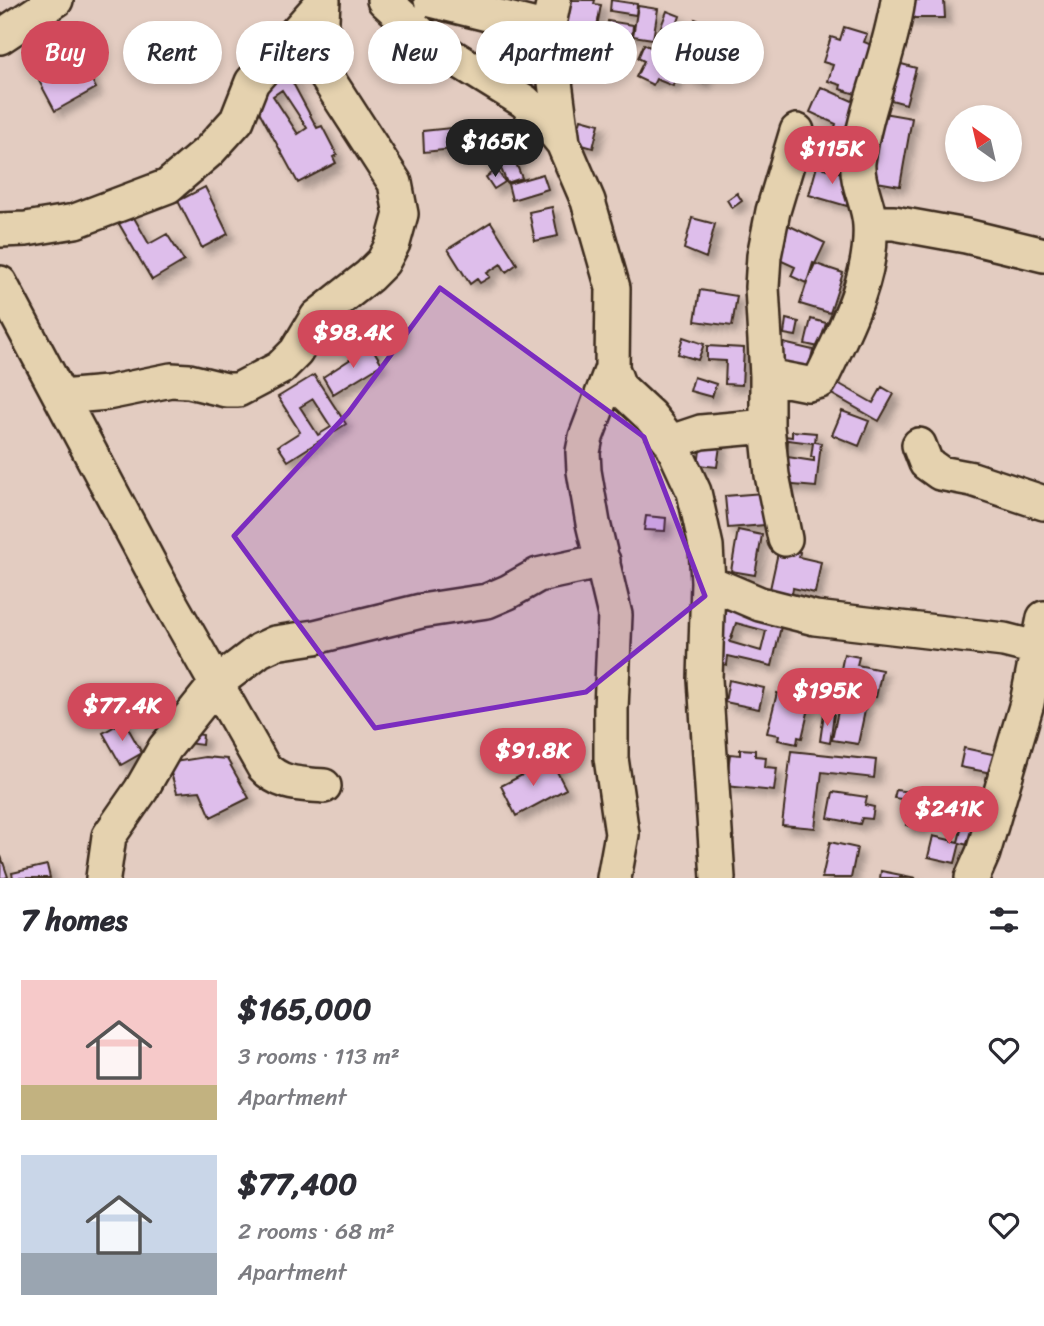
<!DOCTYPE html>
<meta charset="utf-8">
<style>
body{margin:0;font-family:Sriracha,sans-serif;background:#f2f2f3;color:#2b2b33;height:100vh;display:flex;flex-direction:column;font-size:26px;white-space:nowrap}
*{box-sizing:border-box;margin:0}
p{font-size:23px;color:#7c7c81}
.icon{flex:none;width:38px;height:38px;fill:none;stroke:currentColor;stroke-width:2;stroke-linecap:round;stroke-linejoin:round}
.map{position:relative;height:878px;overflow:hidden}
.details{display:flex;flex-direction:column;background:#fff;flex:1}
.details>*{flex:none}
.banner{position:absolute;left:21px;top:21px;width:1003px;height:63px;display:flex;gap:14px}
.needle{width:46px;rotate:326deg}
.tools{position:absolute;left:945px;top:105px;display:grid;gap:14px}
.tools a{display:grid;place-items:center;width:77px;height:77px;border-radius:50%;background:#fff;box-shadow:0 4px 10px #0003;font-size:35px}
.price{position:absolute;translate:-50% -60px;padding:0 16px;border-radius:24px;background:#d1495b;color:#fff;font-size:23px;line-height:46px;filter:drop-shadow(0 2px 4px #0008)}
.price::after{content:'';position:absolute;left:50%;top:42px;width:21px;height:16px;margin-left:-10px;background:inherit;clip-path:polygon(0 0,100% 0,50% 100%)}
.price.on{background:#222;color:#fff}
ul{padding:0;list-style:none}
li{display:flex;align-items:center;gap:21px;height:175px;padding:0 21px}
li span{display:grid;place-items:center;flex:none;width:196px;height:140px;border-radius:0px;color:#555}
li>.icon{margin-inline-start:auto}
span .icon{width:84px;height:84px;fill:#fffc;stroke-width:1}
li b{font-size:30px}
h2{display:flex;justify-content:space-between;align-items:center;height:84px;padding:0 21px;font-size:30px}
.tag{padding:0 24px;border-radius:32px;background:#fff;box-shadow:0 4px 10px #0003;font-size:24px;line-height:63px}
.tag.on{background:#d1495b;color:#fff}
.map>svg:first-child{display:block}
</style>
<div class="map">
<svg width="1044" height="878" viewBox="0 0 1044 878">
<defs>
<filter id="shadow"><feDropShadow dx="6" dy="6" stdDeviation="3.5" flood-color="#0004"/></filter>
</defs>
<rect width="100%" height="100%" fill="#e3ccc1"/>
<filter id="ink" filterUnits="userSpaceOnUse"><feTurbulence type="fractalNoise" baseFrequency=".0143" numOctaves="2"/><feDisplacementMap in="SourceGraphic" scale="14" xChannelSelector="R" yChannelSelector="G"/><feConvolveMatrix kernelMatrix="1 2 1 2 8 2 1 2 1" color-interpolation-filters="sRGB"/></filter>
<g filter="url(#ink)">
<path fill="#debeeb" stroke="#3b2a1e" stroke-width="2" fill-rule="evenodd" filter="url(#shadow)" d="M564,0H595L594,4L601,5L595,37L554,30Z
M611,0L637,4L636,15L610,11Z
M906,0H944L945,18H906Z
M638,6L658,9L653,39L633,36Z
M667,11L680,16L671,42L657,37Z
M695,19L722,31L716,44L720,45L703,83L681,72L684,62L678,59Z
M608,21L633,25L632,37L606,34Z
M844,27L867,34L864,42L874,46L859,95L840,89L841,85L828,81L833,65L823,62L831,37L840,40Z
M644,44L682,63L673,86L656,79L653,85L636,77L644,61L638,58Z
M510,46L538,51L533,82L491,75L493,66L506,68Z
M80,58L96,88L55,111L39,81Z
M894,62L916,68L906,104L884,98Z
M287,72L317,128L322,126L337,155L333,157L336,163L298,183L249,93ZM282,90L307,128L298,134L273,96Z
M821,87L857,103L844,131L835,127L836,124L810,112Z
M883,113L912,118L900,186L871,181Z
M581,119L599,124L593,148L575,143Z
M460,126L471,129L465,147L454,143Z
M451,128L453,149L424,152L423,131Z
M509,146L522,178L507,183L494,152Z
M817,166L856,177L847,206L809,195Z
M497,170L505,182L494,189L486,177Z
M543,174L548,189L512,200L508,184Z
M205,187L228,234L202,248L178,201Z
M737,193L742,201L732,208L727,200Z
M552,207L558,236L535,241L529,212Z
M129,209L149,244L167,234L184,261L152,280L115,217Z
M692,218L715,224L706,258L684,249Z
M491,222L517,264L506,272L501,264L487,273L490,277L480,283L477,279L470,284L448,249Z
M788,225L825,243L806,283L791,276L795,267L773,257Z
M813,263L843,273L830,313L800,304Z
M700,290L737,296L732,326L695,321Z
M786,319L799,322L796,336L784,334Z
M811,319L826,323L819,347L805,344Z
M683,337L704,344L698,360L678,354Z
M779,342L813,350L806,379L772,370Z
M371,346L382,364L333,394L323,377Z
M707,346L744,348L742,385L725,384L726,361L707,360Z
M314,375L346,424L288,461L278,446L300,432L278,397ZM313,399L331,427L318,435L300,407Z
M694,377L716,384L712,397L690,391Z
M836,382L873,403L882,387L894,394L879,421L830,393Z
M842,411L869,421L859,446L832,435Z
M792,431L816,433L815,442L821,443L816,487L782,484L777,435L792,437ZM788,440L813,443L811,457H814V461L787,457Z
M702,435L721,439L717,467L698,465Z
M763,493L765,525L728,528L725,496Z
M646,516L666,518L665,531L644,530Z
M738,530L762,535L755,575L731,571Z
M779,548L800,552L799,557L821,562L815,593L793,588L792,594L770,589Z
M715,607L782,622L772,666L728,656L727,665L719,663ZM736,623L766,631L761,651L730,642Z
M844,654L859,657L857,665L882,670L876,697L837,689Z
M729,680L764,688L759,709L725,702Z
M777,693L791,696L790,699L810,704L802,738L798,737L797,744L778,740L779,735L767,733Z
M840,701L866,706L858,744L832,740Z
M824,713L834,714L830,743L820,741Z
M124,721L142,753L121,765L103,733Z
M187,733L203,735L202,745L186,743Z
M964,748L997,755L992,773L960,767Z
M740,749L755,750V756L766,757L765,767L777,768L774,791L726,786L730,754L740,755Z
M791,751L876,760L874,778L822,772L815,828L782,825Z
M205,757L227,759L249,798L211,817L200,791L177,793L168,763Z
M551,760L566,789L516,816L501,786Z
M896,790L910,792L908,800L894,798Z
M833,792L867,797L865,805L874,807L872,819L862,818L860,824L828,818Z
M914,792L928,795L920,828L906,825Z
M962,826L972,828L968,845L960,843L955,863L928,857L933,836L958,842Z
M830,842L857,848L851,878H822Z
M1,856L8,877L5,878H0Z
M47,865L50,878H13L12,873Z
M881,871L916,878H880Z"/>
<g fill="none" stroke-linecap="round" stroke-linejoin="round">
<g stroke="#3b2a1e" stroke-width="38">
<path id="minor" d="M384,0L432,44L524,101L545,121L563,143L588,201L613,288L612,368L619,387L650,416L671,442L694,492L706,546L708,582L705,679L718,878
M431,0L548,29
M554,0L548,29L563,143
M0,37L56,0
M870,223H894L966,236L1044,255
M0,230L26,229L75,221L168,186L209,151L237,120L252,82L323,2
M0,283L166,595L263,766C280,785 300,784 324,786
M612,368L586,437L583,452L584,471L593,523L615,615L611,709V758L622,834L614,878
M767,376L808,384L820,381C843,333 873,279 870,225C869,203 856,184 858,162C865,107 890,55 898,0
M61,397L107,393L171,380L189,381L226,390H238L280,368L296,352L317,317L369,276L383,262L393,243L401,214L395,183L326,76L320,58L323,0
M671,442L701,432L767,426
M919,445L926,463L940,473L972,479L1044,503
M785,539L772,475L767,426V376L762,287L764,256L773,211L797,131
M708,582L760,604L815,618L1004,640L1044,650
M103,878L109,836L141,790L165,748L217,683L260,650L275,643L315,637L421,611L487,601L508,592L538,575L603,561
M972,878L983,853L1027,703L1044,618"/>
</g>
<use href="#minor" stroke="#e5d2af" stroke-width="33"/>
</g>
</g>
<path fill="#7b2cbf" fill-opacity="0.2" stroke="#7b2cbf" stroke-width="5" stroke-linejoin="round" d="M440,288L644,437L705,596L586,692L375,728L234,536L348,413Z"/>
</svg>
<div class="tools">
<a><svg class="needle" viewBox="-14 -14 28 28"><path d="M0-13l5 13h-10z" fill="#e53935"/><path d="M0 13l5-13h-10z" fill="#7c7c81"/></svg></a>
</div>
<b class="price on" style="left:495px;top:179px">$165K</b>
<b class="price" style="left:832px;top:186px">$115K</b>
<b class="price" style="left:353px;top:370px">$98.4K</b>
<b class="price" style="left:827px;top:728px">$195K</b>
<b class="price" style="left:122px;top:743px">$77.4K</b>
<b class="price" style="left:533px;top:788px">$91.8K</b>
<b class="price" style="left:949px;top:846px">$241K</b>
<div class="banner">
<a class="tag on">Buy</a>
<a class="tag">Rent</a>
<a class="tag">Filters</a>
<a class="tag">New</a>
<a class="tag">Apartment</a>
<a class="tag">House</a>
</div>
</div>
<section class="details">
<h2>7 homes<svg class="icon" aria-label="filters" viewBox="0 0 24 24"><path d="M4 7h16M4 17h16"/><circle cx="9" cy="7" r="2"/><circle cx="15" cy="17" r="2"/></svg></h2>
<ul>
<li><span style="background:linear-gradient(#f6c9c9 75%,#c2b280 0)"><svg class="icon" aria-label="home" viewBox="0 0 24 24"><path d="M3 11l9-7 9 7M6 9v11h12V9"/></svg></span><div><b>$165,000</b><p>3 rooms · 113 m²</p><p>Apartment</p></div><svg class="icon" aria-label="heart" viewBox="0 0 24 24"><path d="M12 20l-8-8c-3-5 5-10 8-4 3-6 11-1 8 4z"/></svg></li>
<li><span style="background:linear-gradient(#c9d6e8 70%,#9aa5b1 0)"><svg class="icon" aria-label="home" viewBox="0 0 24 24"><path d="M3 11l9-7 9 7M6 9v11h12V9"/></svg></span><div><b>$77,400</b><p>2 rooms · 68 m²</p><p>Apartment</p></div><svg class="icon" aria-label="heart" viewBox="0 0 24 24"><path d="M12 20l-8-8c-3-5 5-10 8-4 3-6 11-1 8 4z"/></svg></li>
</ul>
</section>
